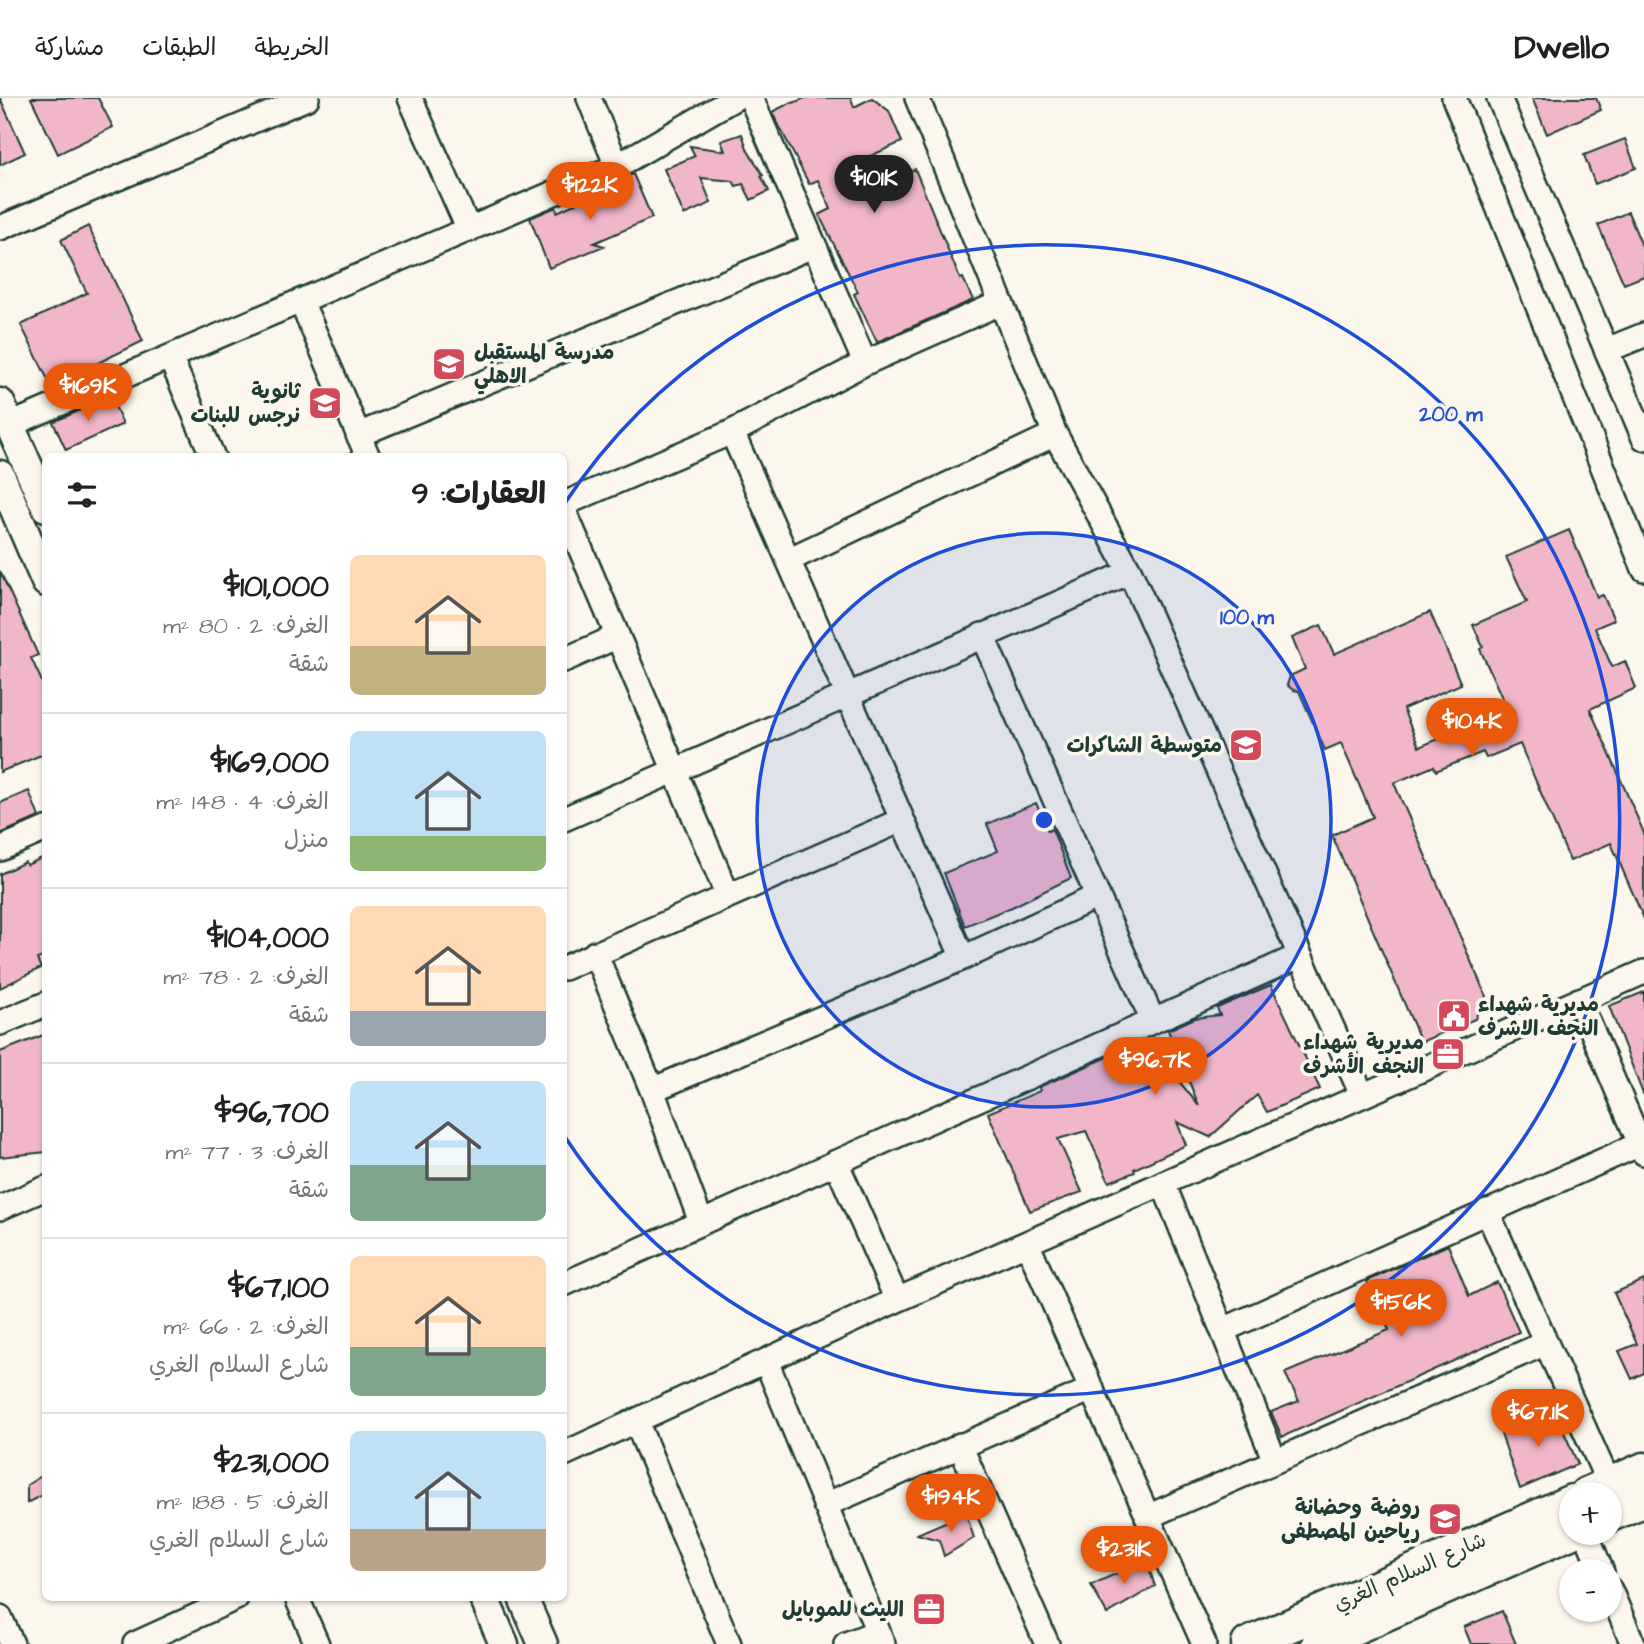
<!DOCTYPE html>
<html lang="ar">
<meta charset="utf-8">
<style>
body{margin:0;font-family:"Architects Daughter","Playpen Sans Arabic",sans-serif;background:#f6f6f6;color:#202124;direction:rtl;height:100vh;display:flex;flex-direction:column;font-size:26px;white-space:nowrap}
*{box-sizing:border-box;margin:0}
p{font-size:23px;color:#757577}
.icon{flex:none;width:38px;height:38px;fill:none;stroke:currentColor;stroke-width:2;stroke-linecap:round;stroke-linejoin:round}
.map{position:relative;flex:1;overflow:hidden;direction:ltr}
.side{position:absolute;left:42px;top:355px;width:525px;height:1148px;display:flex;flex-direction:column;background:#fff;border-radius:10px;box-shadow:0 2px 5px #0004;direction:rtl}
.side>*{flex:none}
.fabs{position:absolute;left:1559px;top:1384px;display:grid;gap:14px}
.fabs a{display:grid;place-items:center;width:63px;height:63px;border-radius:50%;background:#fff;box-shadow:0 2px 5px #0004;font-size:35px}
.price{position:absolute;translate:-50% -60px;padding:0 16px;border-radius:24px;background:#ea580c;color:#fff;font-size:23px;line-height:46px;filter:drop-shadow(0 2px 4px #0008)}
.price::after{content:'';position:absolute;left:50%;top:42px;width:21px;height:16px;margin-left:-10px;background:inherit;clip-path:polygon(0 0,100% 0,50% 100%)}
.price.selected{background:#222;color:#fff}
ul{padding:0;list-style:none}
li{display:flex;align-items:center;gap:21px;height:175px;padding:0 21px}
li+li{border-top:2px solid #e0e0e0}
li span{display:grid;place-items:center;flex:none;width:196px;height:140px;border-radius:10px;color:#555}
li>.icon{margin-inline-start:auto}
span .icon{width:84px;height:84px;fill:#fffc;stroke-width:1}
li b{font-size:30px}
h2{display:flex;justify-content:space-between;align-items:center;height:84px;padding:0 21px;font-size:30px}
header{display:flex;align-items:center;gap:42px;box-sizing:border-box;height:98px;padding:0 35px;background:#fff;border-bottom:2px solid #e0e0e0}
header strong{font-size:33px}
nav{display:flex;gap:38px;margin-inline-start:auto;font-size:24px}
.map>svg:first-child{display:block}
</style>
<header>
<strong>Dwello</strong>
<nav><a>الخريطة</a><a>الطبقات</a><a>مشاركة</a></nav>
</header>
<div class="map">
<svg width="1644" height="1546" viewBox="0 0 1644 1546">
<rect width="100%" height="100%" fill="#fbf7ec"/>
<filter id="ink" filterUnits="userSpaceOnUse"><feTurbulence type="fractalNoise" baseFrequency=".0143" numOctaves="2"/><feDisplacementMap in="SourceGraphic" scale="14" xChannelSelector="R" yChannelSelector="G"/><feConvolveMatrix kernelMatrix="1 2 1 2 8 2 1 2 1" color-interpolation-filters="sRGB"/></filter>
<g filter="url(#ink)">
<path fill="#f1b7c9" stroke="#1f3d34" stroke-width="2" d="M0,0L25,55L0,67Z
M31,0H98L113,29L58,56Z
M805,0H851L854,9L872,0L889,13L902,44L852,66L865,94L915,71L960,181L963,180L973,202L877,244L854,196L858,194L819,117L831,111L818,82L809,86L772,14L792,4L793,5Z
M1532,0H1596L1601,12L1547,36Z
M742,36L748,53L763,77L761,78L769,93L751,102L743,86L736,88L733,83L701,80L711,105L684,117L664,71L695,58L690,48L725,53L721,43Z
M1625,41L1636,70L1595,86L1584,57Z
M633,76L652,120L594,145L604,148L549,170L530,120L556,109L557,114L614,88L613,85Z
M1628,114L1644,153V178L1624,186L1598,127Z
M88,128L143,243L51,288L21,227L87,195L61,142Z
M111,299L123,326L66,352L53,324Z
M1569,432L1597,499L1603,497L1614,522L1595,530L1612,569L1625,563L1636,590L1590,611L1644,735V821L1611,745L1570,763L1520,646L1486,660L1483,654L1436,673L1434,668L1394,685L1486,898L1475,921L1421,944L1332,737L1373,719L1341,645L1325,652L1299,593L1293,592L1287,587L1290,578L1305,571L1292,540L1321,527L1334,556L1430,514L1461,586L1403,611L1419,649L1508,613L1480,551L1483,549L1473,527L1527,504L1506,459Z
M0,473L38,557L31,560L46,592V655L0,674Z
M29,693L39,719L0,736V705Z
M1036,705L1048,733L1052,731L1071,780L1012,809L965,828L944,775L998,753L987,726Z
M46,758V858L37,861L41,870L0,890V776L25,764L27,767Z
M1271,887L1320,991L1267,1014L1257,997L1210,1039L1177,1024L1186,1047L1134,1071L1135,1074L1109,1084L1086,1033L1058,1041L1082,1094L1030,1113L988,1015L1040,993L1039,989L1115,956L1116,958L1132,951L1146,942L1199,1008L1168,932L1195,920L1220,917L1217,910Z
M1644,894V996H1643L1609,908Z
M46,936V1054L0,1059V954Z
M1448,1147L1469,1198L1497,1184L1519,1234L1282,1339L1271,1314L1299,1303L1285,1275L1389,1232L1367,1183Z
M1644,1182V1275L1632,1281L1619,1253L1637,1246L1614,1195Z
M1553,1309L1578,1366L1520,1391L1501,1336Z
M46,1375V1395L27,1405V1387Z
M966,1415L974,1440L944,1458L939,1442L917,1436Z
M1146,1462L1155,1488L1107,1516L1091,1487Z
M1502,1513L1516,1546H1471L1464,1529Z"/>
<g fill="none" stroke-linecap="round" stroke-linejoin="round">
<g stroke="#1f3d34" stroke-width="28">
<path id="minor" d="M410,0L469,132
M589,0L617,68
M751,0L865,265
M917,0L1055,336L1130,474L1362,997
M1454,0L1644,471
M1499,0L1644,340
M0,130L307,0
M301,203L368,359
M1607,252L1644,237
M170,259L213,359
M10,327L617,68L735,0
M732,334L963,860
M358,337L813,148
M564,406L732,334L865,265L1000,205
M564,412L728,798
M788,462L1055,336
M982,537L1153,923
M564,562L616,539
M564,721L1130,474
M0,751L46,731
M595,855L652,992L701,1124
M564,870L902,722
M1579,902L1644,1055
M0,925L46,906
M652,992L963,860L1098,798
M836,1064L897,1202
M1163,1085L1275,1363
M0,1110L46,1090
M1487,1113L1609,1386
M1027,1145L1204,1546
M564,1186L1299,858
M1223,1232L1640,1046
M766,1263L883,1546
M636,1323L729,1546
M960,1347L1047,1546
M564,1356L897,1202L1644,874
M825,1407L1092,1291
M1147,1419L1546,1245
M1586,1435L1602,1474
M1610,1492L1633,1546
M297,1500L317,1546
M0,1519L12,1546
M135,1546L236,1500
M846,1546L877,1534"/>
</g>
<g stroke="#1f3d34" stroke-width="33">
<path id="tertiary" d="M0,305L46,409
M0,377L46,484
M484,1500L504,1546
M523,1500L543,1546"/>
</g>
<g stroke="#1f3d34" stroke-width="37">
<path id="secondary" d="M1586,1396L1644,1371
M1610,1417L1644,1402
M1248,1546L1572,1403
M1318,1546L1572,1434"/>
</g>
<use href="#minor" stroke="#fbf7ec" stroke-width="23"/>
<use href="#tertiary" stroke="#fbf7ec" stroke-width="28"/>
<use href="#secondary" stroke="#fbf7ec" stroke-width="32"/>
</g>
</g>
<circle cx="1044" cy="722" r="287" fill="#1d4ed8" fill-opacity=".12"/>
<g fill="none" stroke="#1d4ed8" stroke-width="3.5">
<circle cx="1044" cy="722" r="287"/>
<path d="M565 405A575 575 0 1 1 565 1039"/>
</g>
<defs>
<g id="school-square" transform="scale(1.75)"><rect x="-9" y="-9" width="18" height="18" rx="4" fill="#d1495b" stroke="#fbf7ec"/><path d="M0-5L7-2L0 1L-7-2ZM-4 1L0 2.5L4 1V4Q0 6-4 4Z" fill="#fff"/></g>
<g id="civic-square" transform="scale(1.75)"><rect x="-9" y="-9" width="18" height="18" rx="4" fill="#d1495b" stroke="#fbf7ec"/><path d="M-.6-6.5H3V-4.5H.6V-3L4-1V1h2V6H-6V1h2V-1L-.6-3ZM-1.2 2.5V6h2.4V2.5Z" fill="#fff"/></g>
<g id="office-square" transform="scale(1.75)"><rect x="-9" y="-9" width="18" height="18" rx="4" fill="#d1495b" stroke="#fbf7ec"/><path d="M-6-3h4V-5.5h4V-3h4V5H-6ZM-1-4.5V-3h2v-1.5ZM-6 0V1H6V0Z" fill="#fff"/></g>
</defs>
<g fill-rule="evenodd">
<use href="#school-square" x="449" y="266"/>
<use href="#school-square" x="325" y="305"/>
<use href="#school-square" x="1246" y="647"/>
<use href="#civic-square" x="1454" y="918"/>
<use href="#office-square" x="1448" y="956"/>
<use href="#school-square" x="1445" y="1421"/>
<use href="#office-square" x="929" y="1511"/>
</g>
<g text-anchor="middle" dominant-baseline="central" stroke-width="7" stroke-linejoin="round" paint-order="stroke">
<g font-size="21" font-weight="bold" fill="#1f3d34" stroke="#fbf7ec" text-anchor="end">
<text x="474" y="254" text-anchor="start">مدرسة المستقبل<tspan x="474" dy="24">الاهلي</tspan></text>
<text x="300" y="293">ثانوية<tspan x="300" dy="24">نرجس للبنات</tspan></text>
<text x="1222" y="647">متوسطة الشاكرات</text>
<text x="1478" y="906" text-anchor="start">مديرية شهداء<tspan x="1478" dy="24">النجف الاشرف</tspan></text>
<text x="1424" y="944">مديرية شهداء<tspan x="1424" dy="24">النجف الأشرف</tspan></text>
<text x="1420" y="1409">روضة وحضانة<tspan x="1420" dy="24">رياحين المصطفى</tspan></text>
<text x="904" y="1511">الليث للموبايل</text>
</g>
<g font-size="21" fill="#1f3d34" stroke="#fbf7ec">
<text transform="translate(1410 1474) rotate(-24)">شارع السلام الغري</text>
</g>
</g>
<circle cx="1044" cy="722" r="10" fill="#1d4ed8" stroke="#fbf7ec" stroke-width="3.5"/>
<g font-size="21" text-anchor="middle" font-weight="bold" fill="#1d4ed8" stroke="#fbf7ec" stroke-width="7" stroke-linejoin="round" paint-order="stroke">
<text x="1451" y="323">200 m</text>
<text x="1247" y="526">100 m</text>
</g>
</svg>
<div class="fabs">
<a>+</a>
<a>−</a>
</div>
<b class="price selected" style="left:874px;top:117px">$101K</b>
<b class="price" style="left:590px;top:124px">$122K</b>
<b class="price" style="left:88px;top:325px">$169K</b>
<b class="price" style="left:1472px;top:660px">$104K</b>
<b class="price" style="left:1155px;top:999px">$96.7K</b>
<b class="price" style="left:1401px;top:1241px">$156K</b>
<b class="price" style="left:1538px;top:1351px">$67.1K</b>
<b class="price" style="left:951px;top:1436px">$194K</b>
<b class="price" style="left:1124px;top:1488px">$231K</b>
<section class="side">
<h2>العقارات: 9<svg class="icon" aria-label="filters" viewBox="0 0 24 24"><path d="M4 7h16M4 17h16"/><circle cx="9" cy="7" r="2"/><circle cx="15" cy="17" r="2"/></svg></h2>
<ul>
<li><span style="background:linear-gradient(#ffd9b3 65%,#c2b280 0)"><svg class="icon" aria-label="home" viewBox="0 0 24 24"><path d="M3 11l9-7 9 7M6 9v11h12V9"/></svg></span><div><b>$101,000</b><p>الغرف: 2 · 80 m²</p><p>شقة</p></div></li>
<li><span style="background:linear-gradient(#bfe0f5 75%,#8fb573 0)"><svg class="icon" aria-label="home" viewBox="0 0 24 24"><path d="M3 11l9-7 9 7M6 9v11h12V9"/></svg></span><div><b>$169,000</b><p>الغرف: 4 · 148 m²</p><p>منزل</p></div></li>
<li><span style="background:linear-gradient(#ffd9b3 75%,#9aa5b1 0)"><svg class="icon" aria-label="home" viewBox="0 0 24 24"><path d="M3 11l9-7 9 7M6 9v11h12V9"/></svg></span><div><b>$104,000</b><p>الغرف: 2 · 78 m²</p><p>شقة</p></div></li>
<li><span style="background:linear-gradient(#bfe0f5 60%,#7fa58c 0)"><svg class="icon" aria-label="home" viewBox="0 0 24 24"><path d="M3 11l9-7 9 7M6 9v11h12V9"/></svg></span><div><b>$96,700</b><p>الغرف: 3 · 77 m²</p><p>شقة</p></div></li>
<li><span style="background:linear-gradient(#ffd9b3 65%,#7fa58c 0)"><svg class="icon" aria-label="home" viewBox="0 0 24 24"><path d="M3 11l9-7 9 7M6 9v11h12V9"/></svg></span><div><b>$67,100</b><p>الغرف: 2 · 66 m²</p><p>شارع السلام الغري</p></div></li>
<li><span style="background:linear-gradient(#bfe0f5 70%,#b9a48a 0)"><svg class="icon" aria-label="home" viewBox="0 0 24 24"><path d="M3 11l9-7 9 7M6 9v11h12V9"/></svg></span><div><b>$231,000</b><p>الغرف: 5 · 188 m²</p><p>شارع السلام الغري</p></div></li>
</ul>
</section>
</div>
